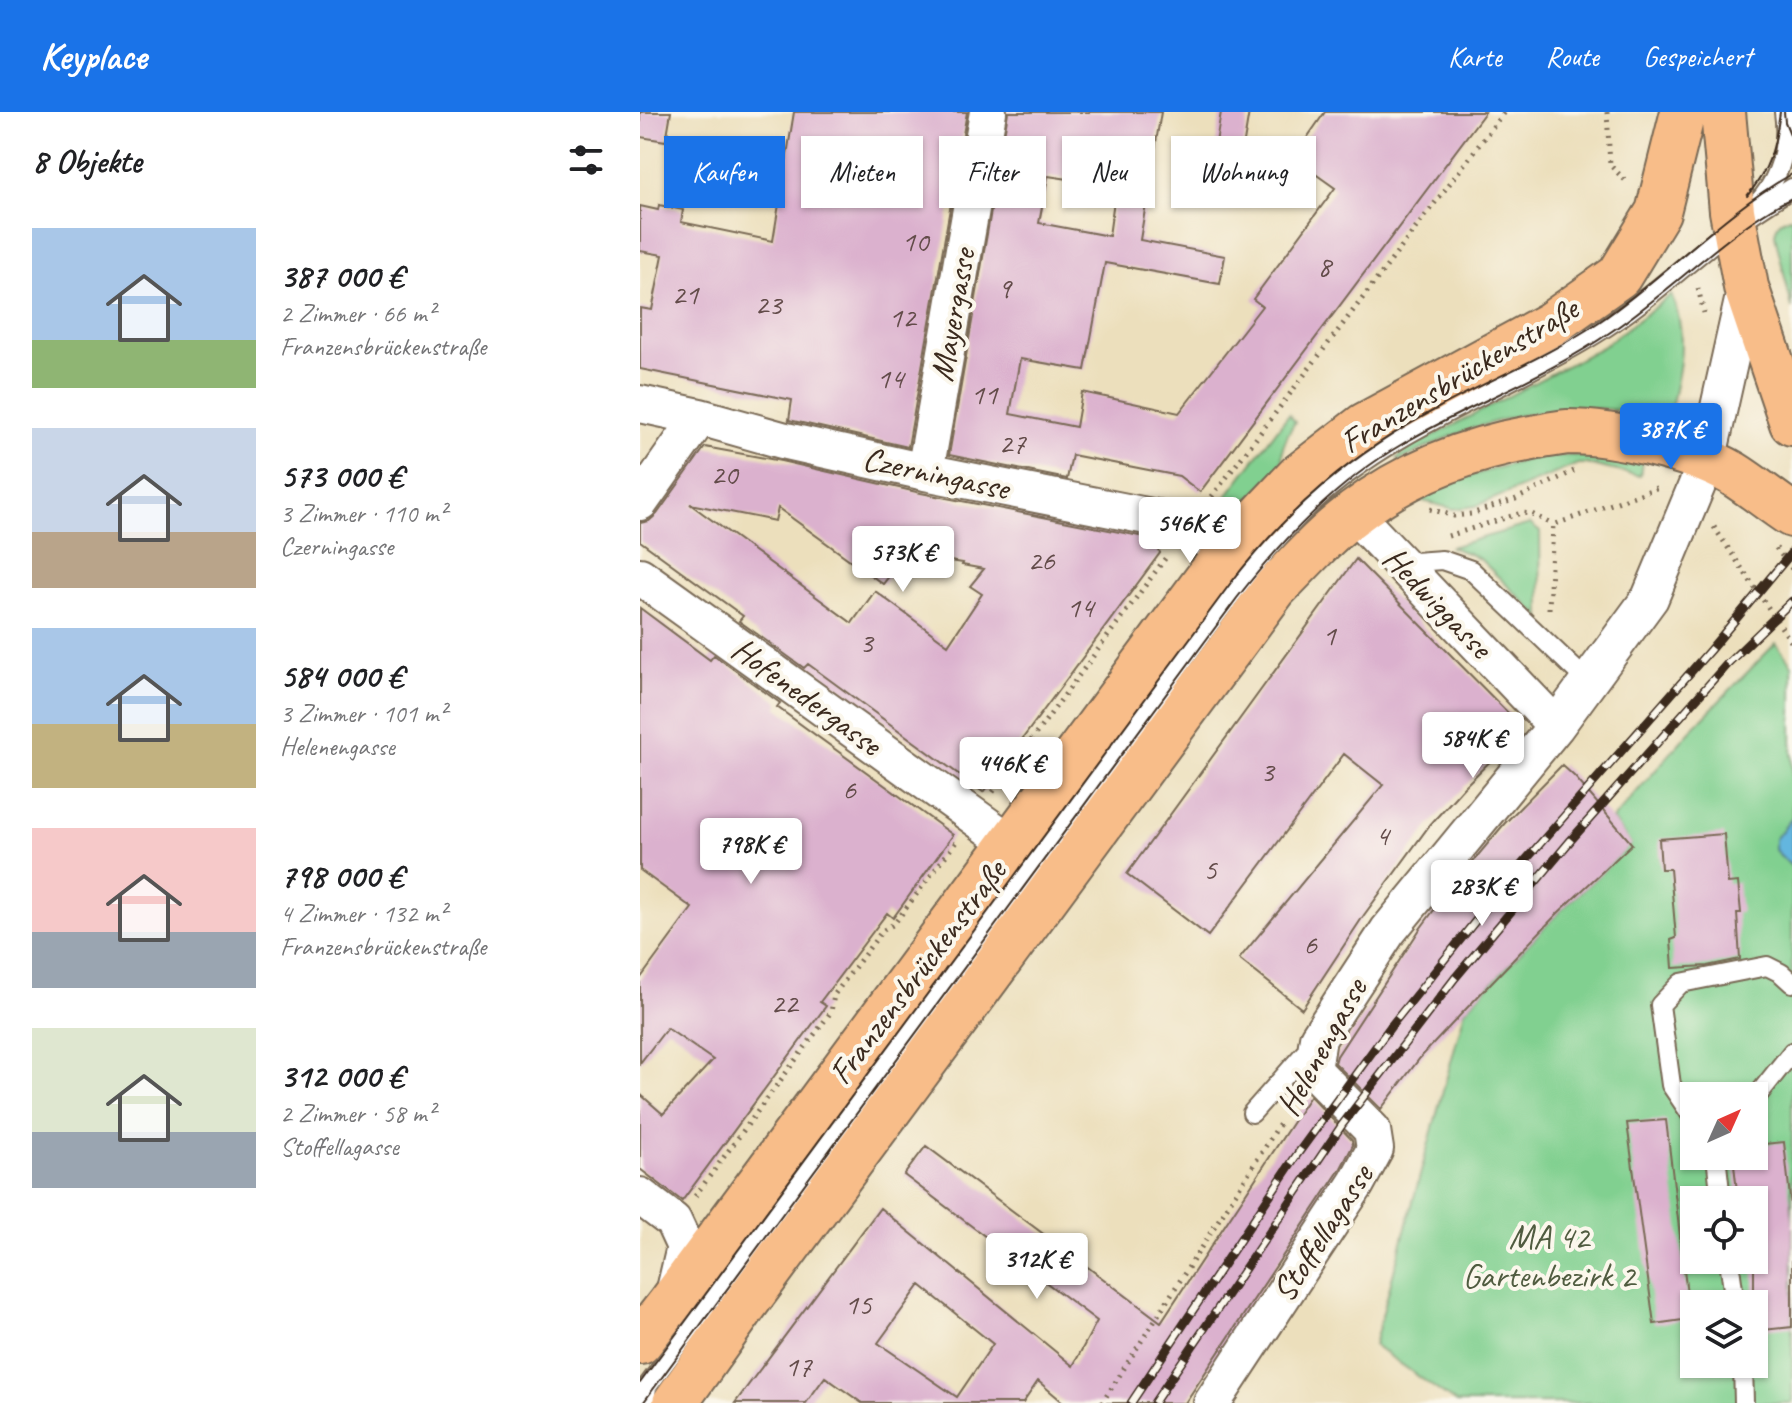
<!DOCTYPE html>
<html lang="de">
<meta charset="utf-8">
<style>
body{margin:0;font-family:Caveat,sans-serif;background:#f2f2f2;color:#202124;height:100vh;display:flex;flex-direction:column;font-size:30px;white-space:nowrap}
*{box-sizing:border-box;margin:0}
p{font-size:26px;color:#757577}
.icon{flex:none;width:44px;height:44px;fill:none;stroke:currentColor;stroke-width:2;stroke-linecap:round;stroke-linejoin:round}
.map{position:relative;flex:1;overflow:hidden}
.side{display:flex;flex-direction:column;background:#fff;width:640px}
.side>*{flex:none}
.top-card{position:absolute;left:24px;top:24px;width:760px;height:72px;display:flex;gap:16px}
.needle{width:52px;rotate:45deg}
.controls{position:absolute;left:1040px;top:970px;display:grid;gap:16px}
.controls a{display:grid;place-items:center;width:88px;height:88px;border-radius:0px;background:#fff;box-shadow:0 2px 6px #0004;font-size:40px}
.price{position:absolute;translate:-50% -68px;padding:0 18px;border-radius:8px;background:#fff;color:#222;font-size:26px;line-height:52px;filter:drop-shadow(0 2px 4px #0008)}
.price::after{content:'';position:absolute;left:50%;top:48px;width:24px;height:18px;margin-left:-12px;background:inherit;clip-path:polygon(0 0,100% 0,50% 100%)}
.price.active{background:#1a73e8;color:#fff}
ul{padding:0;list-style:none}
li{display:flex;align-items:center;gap:24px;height:200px;padding:0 32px}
li span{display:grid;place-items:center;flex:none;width:224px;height:160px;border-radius:0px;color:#555}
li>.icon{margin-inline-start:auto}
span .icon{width:96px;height:96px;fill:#fffc;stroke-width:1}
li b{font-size:34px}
h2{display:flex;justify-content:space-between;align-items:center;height:96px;padding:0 32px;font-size:34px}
.pill{padding:0 28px;border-radius:0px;background:#fff;box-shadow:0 2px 6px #0004;font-size:28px;line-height:72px}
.pill.active{background:#1a73e8;color:#fff}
header{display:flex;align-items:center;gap:48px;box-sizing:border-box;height:112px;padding:0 40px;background:#1a73e8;color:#fff}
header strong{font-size:38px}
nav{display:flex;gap:44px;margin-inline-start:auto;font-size:28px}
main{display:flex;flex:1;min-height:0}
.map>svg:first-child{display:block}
</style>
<header>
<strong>Keyplace</strong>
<nav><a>Karte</a><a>Route</a><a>Gespeichert</a></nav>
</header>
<main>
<section class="side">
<h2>8 Objekte<svg class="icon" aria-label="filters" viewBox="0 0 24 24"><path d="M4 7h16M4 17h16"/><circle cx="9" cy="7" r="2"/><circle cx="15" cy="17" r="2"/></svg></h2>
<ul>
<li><span style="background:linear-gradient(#a9c7e8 70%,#8fb573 0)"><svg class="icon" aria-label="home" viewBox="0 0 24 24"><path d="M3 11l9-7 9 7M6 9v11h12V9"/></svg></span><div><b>387 000 €</b><p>2 Zimmer · 66 m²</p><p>Franzensbrückenstraße</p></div></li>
<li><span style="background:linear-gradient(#c9d6e8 65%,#b9a48a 0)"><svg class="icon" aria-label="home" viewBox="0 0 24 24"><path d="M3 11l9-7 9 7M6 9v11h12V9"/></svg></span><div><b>573 000 €</b><p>3 Zimmer · 110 m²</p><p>Czerningasse</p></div></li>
<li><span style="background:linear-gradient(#a9c7e8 60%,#c2b280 0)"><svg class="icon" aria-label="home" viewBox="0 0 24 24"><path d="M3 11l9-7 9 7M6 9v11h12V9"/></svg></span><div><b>584 000 €</b><p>3 Zimmer · 101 m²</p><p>Helenengasse</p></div></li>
<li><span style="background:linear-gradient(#f6c9c9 65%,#9aa5b1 0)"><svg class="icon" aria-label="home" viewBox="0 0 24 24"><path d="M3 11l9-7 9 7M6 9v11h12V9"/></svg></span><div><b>798 000 €</b><p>4 Zimmer · 132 m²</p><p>Franzensbrückenstraße</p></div></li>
<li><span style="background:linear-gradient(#dfe7d0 65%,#9aa5b1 0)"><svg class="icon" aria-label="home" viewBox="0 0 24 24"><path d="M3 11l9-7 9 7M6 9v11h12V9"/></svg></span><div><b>312 000 €</b><p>2 Zimmer · 58 m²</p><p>Stoffellagasse</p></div></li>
</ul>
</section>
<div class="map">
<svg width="1152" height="1291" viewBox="0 0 1152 1291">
<rect width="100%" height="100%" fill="#fbf7ec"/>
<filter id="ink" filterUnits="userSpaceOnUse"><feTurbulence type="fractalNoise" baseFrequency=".0125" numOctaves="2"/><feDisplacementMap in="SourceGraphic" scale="16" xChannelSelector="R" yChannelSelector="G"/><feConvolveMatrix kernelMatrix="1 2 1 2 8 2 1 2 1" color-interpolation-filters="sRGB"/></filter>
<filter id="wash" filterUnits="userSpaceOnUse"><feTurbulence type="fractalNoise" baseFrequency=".006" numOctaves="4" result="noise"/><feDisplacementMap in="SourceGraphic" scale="32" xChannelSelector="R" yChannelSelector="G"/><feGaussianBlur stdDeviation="1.8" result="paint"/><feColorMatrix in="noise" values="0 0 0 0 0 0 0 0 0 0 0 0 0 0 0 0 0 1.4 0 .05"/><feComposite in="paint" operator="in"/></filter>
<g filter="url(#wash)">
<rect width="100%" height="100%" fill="#ecdfbc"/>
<path fill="#81d090" stroke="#5e7d57" stroke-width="2" fill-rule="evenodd" d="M1152,105V196L1135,123C1136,111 1141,107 1152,105Z
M1031,183C1050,222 1038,268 1028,307C955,287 880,296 810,325C793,332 776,341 759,349L757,346L774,334L962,235Z
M649,302L655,310L648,322L643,335L642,349L635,361L590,406L577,397Z
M931,343L1002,350L1000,364L946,352H938L836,394L814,397L775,387L788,376L892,346Z
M890,412L900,420L901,506L841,448L830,442L810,435Z
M1136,531L1152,553V1291H816L734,1233L825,898L918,801L991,732L972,708L1050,619ZM1054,984H1114V1044H1054ZM1054,1088H1114V1148H1054ZM1054,1192H1114V1252H1054Z"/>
<path fill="#64b6df" stroke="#50707e" stroke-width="2" d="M1152,706V755L1135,738V727Z"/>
<g id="blocks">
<path fill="#dbb1ce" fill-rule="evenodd" d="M0,0H31L26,29L0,25Z
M154,0H327L268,335L149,308L152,288L0,257V196L12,198L23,143L0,139V94L18,98L19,93L43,98L41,110L133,129Z
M368,0H521L500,128L585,144L580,172L465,151L445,258L380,247L370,302L436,315L442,280L539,301L622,194L613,187L695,76L653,46L685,0H845L560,380L539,364L432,343L427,367L309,343ZM408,64L476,74L469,124L399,111Z
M581,0H609L596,78L569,74Z
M65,335L141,349L281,381L515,427L520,441L343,680L168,552L164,556L99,509L103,504L0,429V411L9,409L17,402ZM50,392L135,409L138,396L243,472L266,442L323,451L322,453L344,457L330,474L342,482L308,533L235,479L212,511Z
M716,447L877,610V623L824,675L789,714L724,803L662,897L599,847L743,673L704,642L568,824L487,762Z
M0,496L70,548L74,543L140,591L137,595L313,723L253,806L247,801L180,890L186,894L42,1089L0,1057V982L23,1002L73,948L27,916L0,951V867L52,796L0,758Z
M922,653L935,665L992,732L918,801L825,898L780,946L741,997L695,951L697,944L780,817L808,779L865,711Z
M1084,722L1088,771L1098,770L1101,801H1097L1100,847L1067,854L1033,856L1031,828L1036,826L1030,757H1021L1019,727Z
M670,984L712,1028L713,1033L701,1056L545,1291H424L398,1269L383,1291H222L185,1265L166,1291H95L240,1096L433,1254L457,1209L264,1063L286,1034L521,1210ZM280,1173L353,1232L317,1285L238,1231Z
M1026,1008L1050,1207L1014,1212L987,1011Z
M1144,1030L1152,1104V1215L1114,1219V1088H1098L1093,1044H1114V1033Z"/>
</g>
</g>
<g filter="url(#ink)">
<use href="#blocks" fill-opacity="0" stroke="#796955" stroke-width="2"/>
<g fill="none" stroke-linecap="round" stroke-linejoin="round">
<g stroke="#796955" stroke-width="22">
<path id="service" d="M1116,93C1141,66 1149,35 1144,0
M761,451L802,448L831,458L948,570
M1114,988L1152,940
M612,1001L671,934
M1054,1007L1031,973L1020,893L1041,871L1127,854L1141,861L1152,871
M1076,1044L1081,1088
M1089,1148L1095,1192
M1103,1252L1104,1291
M5,1291L7,1275C144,1089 283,904 419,717C461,661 503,604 544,547C584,492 623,437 673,390C755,314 862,280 955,222C1006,191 1048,149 1096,113C1114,100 1133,88 1152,76"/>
</g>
<g stroke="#796955" stroke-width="40">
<path id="minor" d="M0,292L60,305L142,328L285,360L532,409L548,415L586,441
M285,360L348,0
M0,390L60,305
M713,401L916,614
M0,464L421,767
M0,1084L33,1109L45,1135L34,1182
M572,1291L716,1072L735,1037L732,1018L673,958L678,926L748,819L916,614L1010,486L1067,349L1106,175"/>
</g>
<g stroke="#796955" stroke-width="48">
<path id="primary" d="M1083,0L1092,99L1106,175L1152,311
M0,1230L32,1189L586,441L659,364L725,313L911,212L979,164L1018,100L1043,0
M35,1291L104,1194L635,476C660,451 685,422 714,401C766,361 828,337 892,326C904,324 916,321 928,320C974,320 1052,338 1092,361C1113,374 1132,390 1152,403"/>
</g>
<path stroke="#796955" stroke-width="5" stroke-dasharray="2 6" stroke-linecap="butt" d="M967,0L970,53L989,72
M1058,176L1064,201
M567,391L864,0
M790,397L814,404L831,402L876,387L934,359
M1074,415L1152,531
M808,424L881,401L892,402L913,413
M1136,436L1152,457
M909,497L913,413L1019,375
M353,680L527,444
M55,1084L191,900L194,883L242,819L254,812L316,730
M462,1291L641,1010"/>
<use href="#service" stroke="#fff" stroke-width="18"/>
<use href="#minor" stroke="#fff" stroke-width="36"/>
<use href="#primary" stroke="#f8bd89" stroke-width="44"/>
<path stroke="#3b2a1e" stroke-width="2" d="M1144,0L1145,10L1152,27
M1107,84C1130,57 1135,35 1140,0
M0,1271L590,472C650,395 712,342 798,296C851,267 908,244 959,210C1025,165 1082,101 1152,62
M3,1291L597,486C644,426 697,370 764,331C832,291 908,264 972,219C1009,194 1042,164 1077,136C1101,117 1124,99 1152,86"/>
<g stroke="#3b2a1e" stroke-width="9">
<path id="rail" d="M491,1291L656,1044L751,914L870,766L1070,538L1152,440
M514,1291L702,1013L815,866L931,728L1087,552L1152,489"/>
</g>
<use href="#rail" stroke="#fbf7ec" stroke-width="6" stroke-dasharray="18" stroke-linecap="butt"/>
</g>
</g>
<g text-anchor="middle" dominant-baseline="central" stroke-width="8" stroke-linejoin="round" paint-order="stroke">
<g font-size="30" fill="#634c4a">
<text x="275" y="129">10</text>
<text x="684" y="154">8</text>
<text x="364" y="176">9</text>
<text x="45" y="182">21</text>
<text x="128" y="192">23</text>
<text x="262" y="205">12</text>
<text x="250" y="266">14</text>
<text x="344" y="282">11</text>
<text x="372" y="331">27</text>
<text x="84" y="362">20</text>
<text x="401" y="448">26</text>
<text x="440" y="495">14</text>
<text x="689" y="523">1</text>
<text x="226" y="530">3</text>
<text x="627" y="659">3</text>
<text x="209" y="677">6</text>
<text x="742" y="723">4</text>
<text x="570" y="757">5</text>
<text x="670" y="832">6</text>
<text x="144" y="891">22</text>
<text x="218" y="1192">15</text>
<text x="158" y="1254">17</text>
</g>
<g font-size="34" fill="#3b2a1e" stroke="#fbf7ec">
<text transform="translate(312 203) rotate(-80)">Mayergasse</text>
<text transform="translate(819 263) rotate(-31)">Franzensbrückenstraße</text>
<text transform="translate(296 361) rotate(12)">Czerningasse</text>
<text transform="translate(798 490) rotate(46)">Hedwiggasse</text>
<text transform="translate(167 584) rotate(36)">Hofenedergasse</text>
<text transform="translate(277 860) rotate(-53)">Franzensbrückenstraße</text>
<text transform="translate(681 935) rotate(-61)">Helenengasse</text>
<text transform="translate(682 1121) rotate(-57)">Stoffellagasse</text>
</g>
<g font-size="34" fill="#505c40" stroke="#fbf7ec">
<text x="909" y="1124">MA 42<tspan x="909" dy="39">Gartenbezirk 2</tspan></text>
</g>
</g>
</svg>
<div class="controls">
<a><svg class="needle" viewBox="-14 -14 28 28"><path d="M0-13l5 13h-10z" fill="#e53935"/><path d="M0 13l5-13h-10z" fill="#757577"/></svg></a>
<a><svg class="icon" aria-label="locate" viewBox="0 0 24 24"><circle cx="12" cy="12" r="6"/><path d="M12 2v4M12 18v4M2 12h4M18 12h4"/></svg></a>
<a><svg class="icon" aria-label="layers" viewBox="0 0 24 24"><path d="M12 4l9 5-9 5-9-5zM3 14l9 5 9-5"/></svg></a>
</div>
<b class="price active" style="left:1031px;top:359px">387K €</b>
<b class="price" style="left:550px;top:453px">546K €</b>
<b class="price" style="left:263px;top:482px">573K €</b>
<b class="price" style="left:833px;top:668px">584K €</b>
<b class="price" style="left:371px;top:693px">446K €</b>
<b class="price" style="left:111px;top:774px">798K €</b>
<b class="price" style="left:842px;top:816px">283K €</b>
<b class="price" style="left:397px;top:1189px">312K €</b>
<div class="top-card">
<a class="pill active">Kaufen</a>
<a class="pill">Mieten</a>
<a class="pill">Filter</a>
<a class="pill">Neu</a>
<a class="pill">Wohnung</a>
</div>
</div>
</main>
